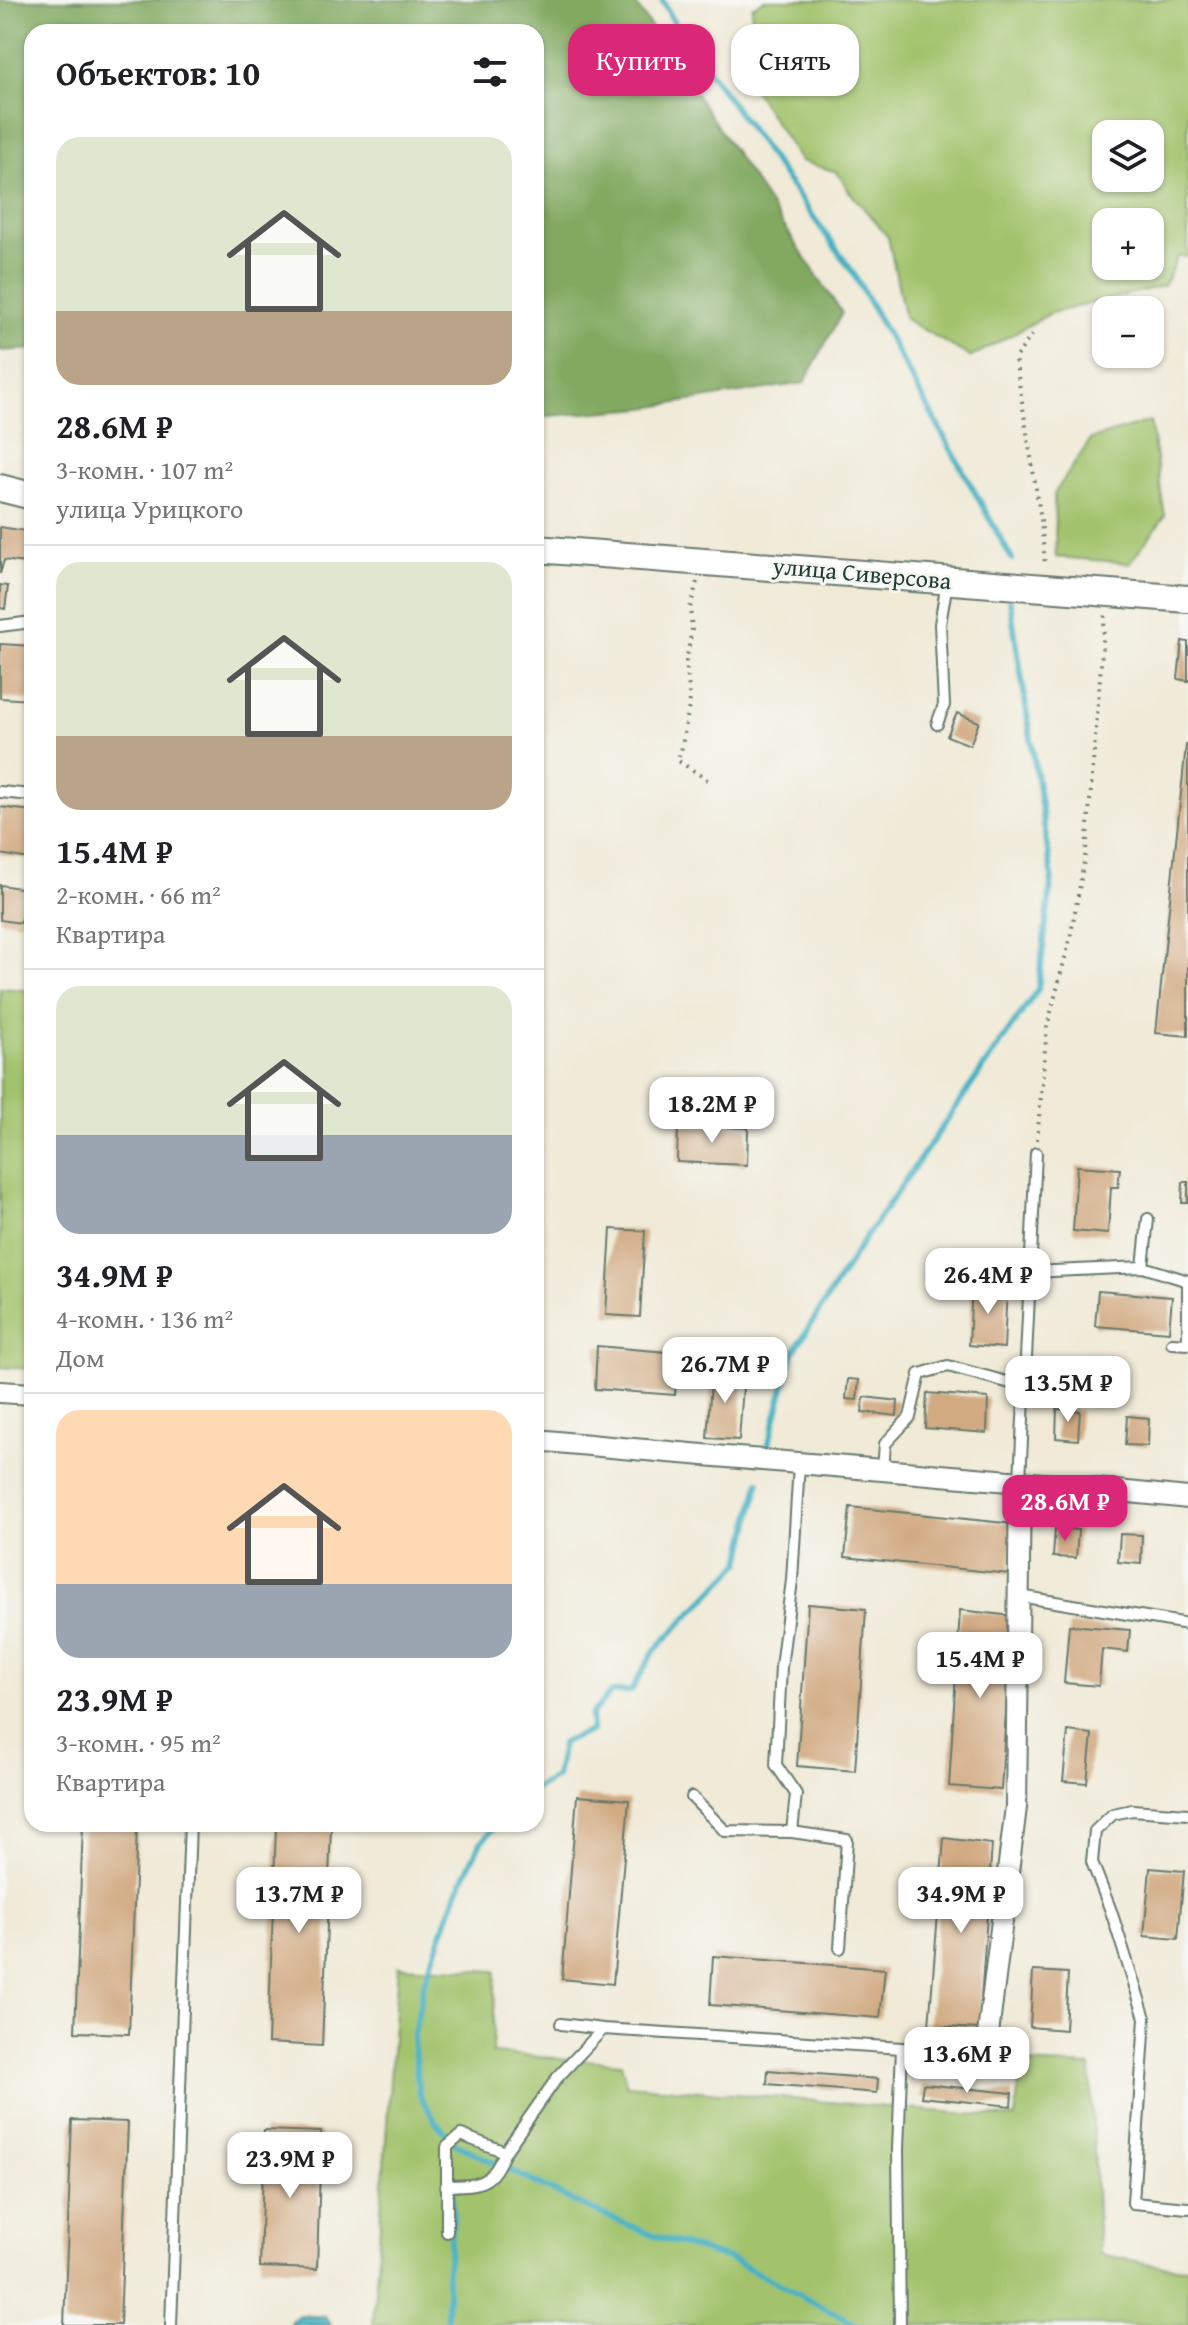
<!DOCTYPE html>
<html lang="ru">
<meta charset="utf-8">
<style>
body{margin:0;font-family:"Gentium Book Plus",serif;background:#f6f6f6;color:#202124;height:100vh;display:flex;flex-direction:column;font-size:30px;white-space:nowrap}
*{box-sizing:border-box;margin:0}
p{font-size:26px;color:#757577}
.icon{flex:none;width:44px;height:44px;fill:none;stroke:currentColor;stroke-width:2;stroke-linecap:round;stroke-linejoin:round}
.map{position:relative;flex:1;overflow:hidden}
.details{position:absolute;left:24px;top:24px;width:520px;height:1808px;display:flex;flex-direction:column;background:#fff;border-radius:24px;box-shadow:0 2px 6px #0004}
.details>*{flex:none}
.top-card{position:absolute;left:568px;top:24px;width:500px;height:72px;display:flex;gap:16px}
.tools{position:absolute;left:1092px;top:120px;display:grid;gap:16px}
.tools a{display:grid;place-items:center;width:72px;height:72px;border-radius:16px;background:#fff;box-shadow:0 2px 6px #0004;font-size:40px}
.price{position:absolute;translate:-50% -68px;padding:0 18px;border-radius:16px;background:#fff;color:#222;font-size:26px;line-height:52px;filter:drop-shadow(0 2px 4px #0008)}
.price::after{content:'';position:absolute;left:50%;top:48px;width:24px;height:18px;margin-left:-12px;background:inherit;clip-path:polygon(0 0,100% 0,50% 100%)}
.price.current{background:#db2777;color:#fff}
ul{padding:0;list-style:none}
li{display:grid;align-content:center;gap:16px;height:424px;padding:0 32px}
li+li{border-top:2px solid #e0e0e0}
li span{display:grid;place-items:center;height:248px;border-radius:24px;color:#555}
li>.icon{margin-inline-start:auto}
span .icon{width:144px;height:144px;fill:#fffc;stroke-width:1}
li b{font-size:34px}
h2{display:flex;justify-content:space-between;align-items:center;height:96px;padding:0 32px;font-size:34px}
.tag{padding:0 28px;border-radius:24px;background:#fff;box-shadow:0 2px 6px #0004;font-size:28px;line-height:72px}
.tag.current{background:#db2777;color:#fff}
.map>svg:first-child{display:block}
</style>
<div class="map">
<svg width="1188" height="2325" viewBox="0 0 1188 2325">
<rect width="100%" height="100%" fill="#f6f6f2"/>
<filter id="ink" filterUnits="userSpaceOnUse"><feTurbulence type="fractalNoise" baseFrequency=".0125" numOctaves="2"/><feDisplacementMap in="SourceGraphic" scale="16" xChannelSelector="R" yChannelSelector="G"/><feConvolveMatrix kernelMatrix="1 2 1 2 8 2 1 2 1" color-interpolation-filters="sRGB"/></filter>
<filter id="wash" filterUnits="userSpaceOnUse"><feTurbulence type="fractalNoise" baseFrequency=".006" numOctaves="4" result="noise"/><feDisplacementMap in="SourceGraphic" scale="32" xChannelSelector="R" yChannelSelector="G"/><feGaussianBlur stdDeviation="1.8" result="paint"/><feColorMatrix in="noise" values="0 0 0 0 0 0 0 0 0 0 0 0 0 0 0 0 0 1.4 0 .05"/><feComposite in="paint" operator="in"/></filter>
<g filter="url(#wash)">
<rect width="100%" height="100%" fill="#f0ead7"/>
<path fill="#a2c36c" stroke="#608050" stroke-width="2" fill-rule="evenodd" d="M764,0H1188V257L1178,256L1164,286L1051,313L971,357L905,319L888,237L849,191L837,172L800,161L749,82L752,7ZM1150,134V178H1106V134ZM1106,222H1150V266H1106Z
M1150,421L1165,516L1130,563L1056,557L1054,494L1091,439Z
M0,988L32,991V1369L0,1367Z
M398,1966L496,1971L492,2053L621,2063L627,2085L1015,2118L1021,2063L1090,2066L1099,2254L1161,2266L1188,2268V2325H373Z"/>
<path fill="#81a960" stroke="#50734a" stroke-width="2" d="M0,0H633L842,313L804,383L645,408L536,417V32H32V349L0,351Z"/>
<path fill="#44b1c2" stroke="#32777b" stroke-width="2" d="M299,2315L325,2317L332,2325H291V2321Z"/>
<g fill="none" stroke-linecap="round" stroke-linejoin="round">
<path stroke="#44b1c2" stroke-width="6" d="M662,0L675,24L852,271L1012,559
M767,1450L793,1353L863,1241L1038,989L1052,877L1010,601
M536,1788L556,1777L562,1743L592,1730L591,1715L611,1692L631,1691L654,1651L741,1562L759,1482
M497,1824L479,1845L457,1892L424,1983L413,2039L419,2094L436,2122L456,2144L583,2206L652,2235L735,2261L857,2325
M447,2325V2267L453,2222L452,2190"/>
</g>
<g id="blocks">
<path fill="#d1aa82" d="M0,527L32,532V564L4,560L0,574Z
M0,585L8,586L5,609L0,608Z
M1182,641L1188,642V681L1178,679Z
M0,644L32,646V700L0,698Z
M957,713L979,722L970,745L947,736Z
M1186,745H1188V1036L1156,1033Z
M0,807L32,811L29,859L0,854Z
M0,885L26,889L21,923L0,920Z
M678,1125L748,1128L747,1165L677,1162Z
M1077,1166L1120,1169L1118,1187H1111L1108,1234L1073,1231Z
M1183,1182H1188V1203H1182Z
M611,1229L645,1231L640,1317L606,1315Z
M972,1285L1007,1288L1004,1348L969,1345Z
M1098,1291L1172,1297L1169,1332L1095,1326Z
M597,1346L678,1353L675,1395L595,1389Z
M712,1370L744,1373L739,1440L707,1438Z
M848,1379L859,1380L857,1400L846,1399Z
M927,1393L988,1398L987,1433L925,1428Z
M864,1397L898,1401L897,1416L862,1412Z
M1057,1409L1080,1411L1078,1440L1056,1438Z
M1127,1416L1149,1418L1148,1446L1125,1445Z
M850,1507L1014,1524L1009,1574L845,1557Z
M1055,1528L1078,1530L1076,1558L1053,1557Z
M1120,1534L1142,1535L1141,1564L1118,1562Z
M808,1604L866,1609L855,1771L797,1766Z
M960,1610L1012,1616L1001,1790L949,1786Z
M1069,1625L1130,1630L1128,1652L1102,1649L1099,1686L1064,1683Z
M1068,1731L1092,1734L1087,1783L1063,1781Z
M577,1796L629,1800L613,1984L562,1979Z
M83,1824L137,1826L129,2034L75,2032Z
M276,1826L331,1828L322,2046L268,2043Z
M944,1838L992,1844L979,2029L929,2026Z
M1150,1868L1184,1871L1178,1939L1144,1936Z
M713,1956L885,1969L880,2018L710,2005Z
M1033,1971L1068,1973L1065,2030L1030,2027Z
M768,2070L878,2079L877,2093L767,2084Z
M923,2084L1012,2093L1011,2106L921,2097Z
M72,2120L128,2122L120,2325H64Z
M264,2130L321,2132L317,2269L260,2267Z"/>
</g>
</g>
<g filter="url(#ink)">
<use href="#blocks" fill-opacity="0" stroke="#687a6d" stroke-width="2"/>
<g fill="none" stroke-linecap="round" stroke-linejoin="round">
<g stroke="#687a6d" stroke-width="14">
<path id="service" d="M0,626L32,622
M937,724L944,705L940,624L947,582
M0,792L32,795
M1143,1267L1188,1281V1344L1172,1343
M1031,1272L1143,1267L1148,1219
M883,1470L885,1444L910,1417L920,1374L948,1366L1025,1387
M1020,1480L1036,1153
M1019,1596L1188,1624
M692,1797L725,1831L792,1832L796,1794L776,1765L781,1667L792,1580L799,1464
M1188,1814L1132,1810L1113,1814L1095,1831L1092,1862L1111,1911L1145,2018L1133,2203L1188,2208
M792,1832L847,1840L840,1948
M561,2024L603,2029
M446,2186C481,2185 490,2186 505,2152
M447,2232V2147L461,2135L505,2152L557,2078L603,2029L902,2048
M171,2325L190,1824
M900,2325L898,2149L902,2048L972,2054L988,2034"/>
</g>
<g stroke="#687a6d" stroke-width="24">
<path id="minor" d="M0,1392L32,1394
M536,1440C753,1461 971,1475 1188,1498
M988,2034L1016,1807L1020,1480"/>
</g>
<g stroke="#687a6d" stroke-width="30">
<path id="tertiary" d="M0,488L32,496
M536,549L1188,599"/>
</g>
<path stroke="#687a6d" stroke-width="4" stroke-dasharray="2 6" stroke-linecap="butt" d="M1032,335L1015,358L1041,520L1045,565
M697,582L690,608L692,629L686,661L690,700L681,752L677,760L709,781
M1037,1140L1047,1027L1070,939L1086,851L1105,615"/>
<use href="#service" stroke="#fff" stroke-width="10"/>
<use href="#minor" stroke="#fff" stroke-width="20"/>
<use href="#tertiary" stroke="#fff" stroke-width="26"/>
</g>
</g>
<g text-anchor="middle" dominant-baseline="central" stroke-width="6" stroke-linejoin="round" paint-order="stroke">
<g font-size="24" fill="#1f3d34" stroke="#f6f6f2">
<text transform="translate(862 573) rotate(5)">улица Сиверсова</text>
</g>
</g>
</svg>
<div class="tools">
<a><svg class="icon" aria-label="layers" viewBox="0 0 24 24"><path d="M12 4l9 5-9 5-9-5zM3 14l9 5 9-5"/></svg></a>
<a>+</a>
<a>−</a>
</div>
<b class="price" style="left:712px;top:1145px">18.2M ₽</b>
<b class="price" style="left:988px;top:1316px">26.4M ₽</b>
<b class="price" style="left:725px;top:1405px">26.7M ₽</b>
<b class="price" style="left:1068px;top:1424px">13.5M ₽</b>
<b class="price current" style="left:1065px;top:1543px">28.6M ₽</b>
<b class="price" style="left:980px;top:1700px">15.4M ₽</b>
<b class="price" style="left:299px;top:1935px">13.7M ₽</b>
<b class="price" style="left:961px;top:1935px">34.9M ₽</b>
<b class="price" style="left:967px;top:2095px">13.6M ₽</b>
<b class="price" style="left:290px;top:2200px">23.9M ₽</b>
<div class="top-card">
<a class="tag current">Купить</a>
<a class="tag">Снять</a>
</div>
<section class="details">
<h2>Объектов: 10<svg class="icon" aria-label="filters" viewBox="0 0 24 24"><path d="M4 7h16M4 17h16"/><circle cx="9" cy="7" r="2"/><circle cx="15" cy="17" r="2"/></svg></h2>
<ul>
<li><span style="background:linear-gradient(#dfe7d0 70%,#b9a48a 0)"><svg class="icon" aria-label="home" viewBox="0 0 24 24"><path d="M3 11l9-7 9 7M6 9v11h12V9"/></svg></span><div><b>28.6M ₽</b><p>3-комн. · 107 m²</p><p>улица Урицкого</p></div></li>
<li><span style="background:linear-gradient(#dfe7d0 70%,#b9a48a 0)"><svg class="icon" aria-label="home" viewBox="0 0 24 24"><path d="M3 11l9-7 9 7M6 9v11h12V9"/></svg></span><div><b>15.4M ₽</b><p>2-комн. · 66 m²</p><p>Квартира</p></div></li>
<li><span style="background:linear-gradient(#dfe7d0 60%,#9aa5b1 0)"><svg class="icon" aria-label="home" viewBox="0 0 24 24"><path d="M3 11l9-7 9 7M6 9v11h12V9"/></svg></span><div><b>34.9M ₽</b><p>4-комн. · 136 m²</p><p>Дом</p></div></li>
<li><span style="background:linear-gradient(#ffd9b3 70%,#9aa5b1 0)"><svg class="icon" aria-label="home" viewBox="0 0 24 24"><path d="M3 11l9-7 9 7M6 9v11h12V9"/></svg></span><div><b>23.9M ₽</b><p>3-комн. · 95 m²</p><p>Квартира</p></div></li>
</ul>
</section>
</div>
